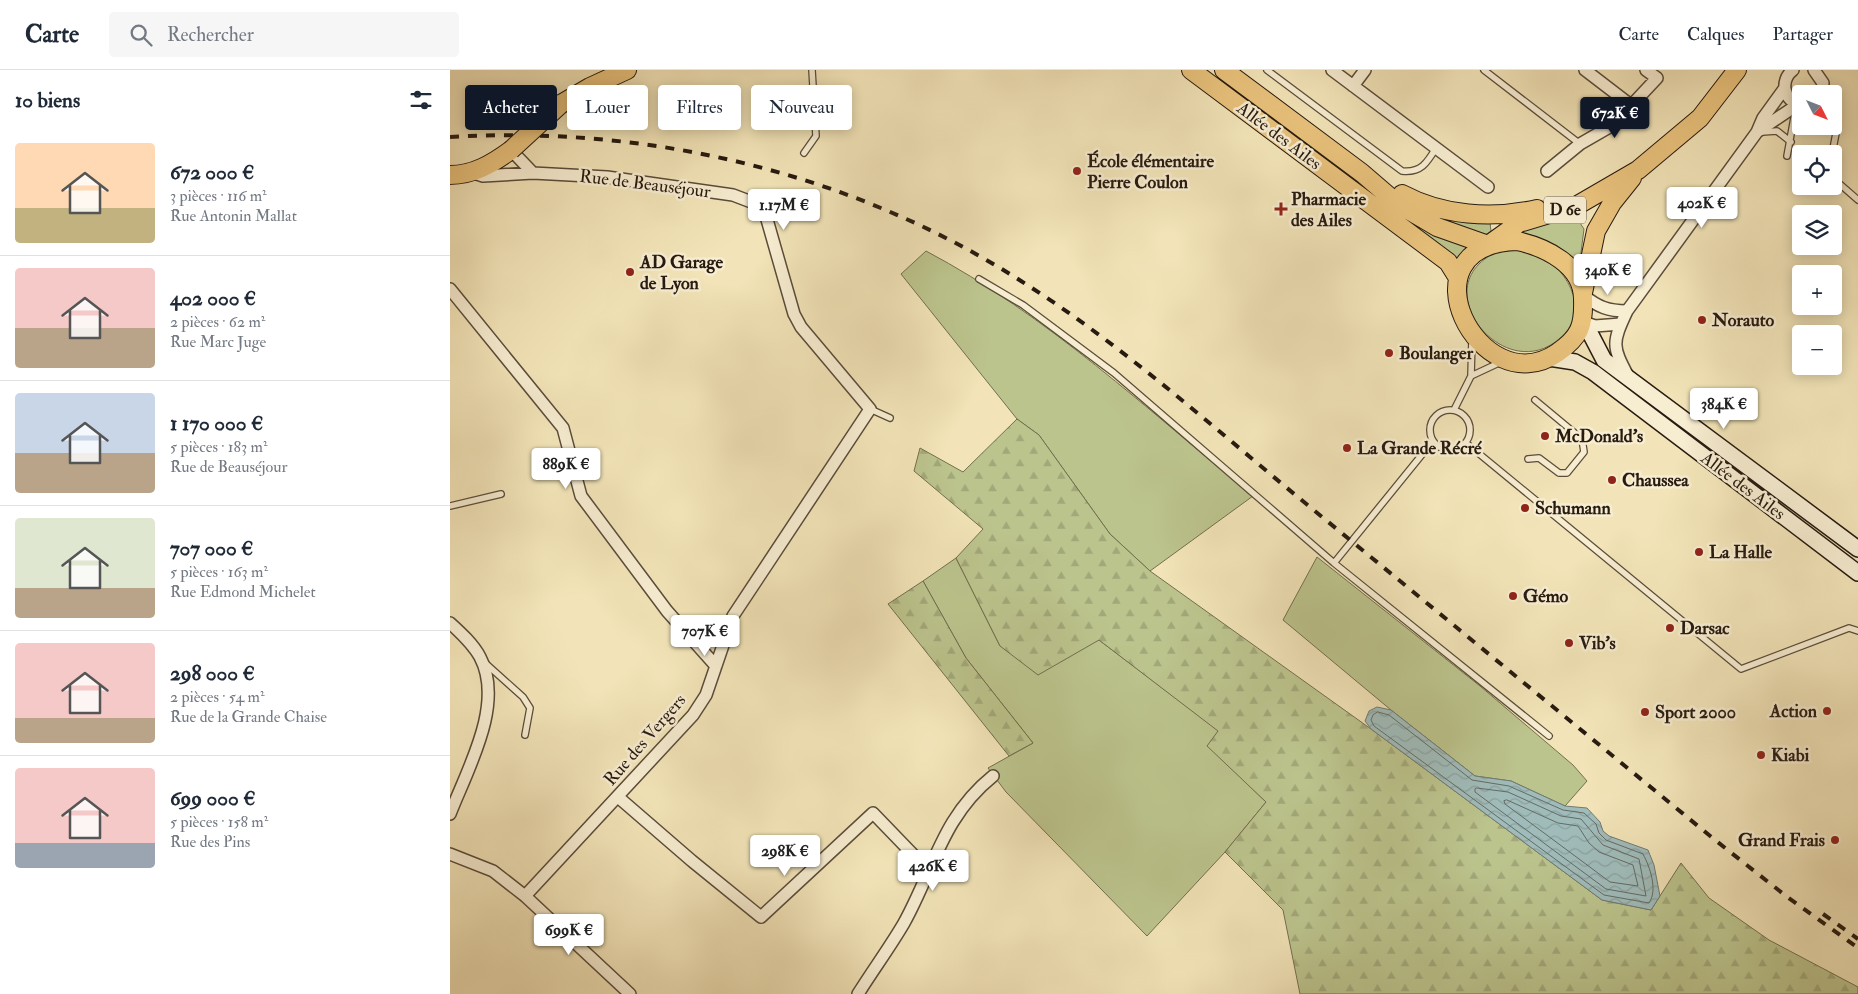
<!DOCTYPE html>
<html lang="fr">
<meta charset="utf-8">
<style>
body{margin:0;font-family:"IM FELL Double Pica",serif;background:#f6f6f7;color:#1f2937;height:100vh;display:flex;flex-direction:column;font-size:19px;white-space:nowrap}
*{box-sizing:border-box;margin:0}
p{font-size:16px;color:#747a83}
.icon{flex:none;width:28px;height:28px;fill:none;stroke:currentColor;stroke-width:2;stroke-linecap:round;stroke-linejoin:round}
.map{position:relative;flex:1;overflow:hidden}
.panel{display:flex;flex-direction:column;background:#fff;width:450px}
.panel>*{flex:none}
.top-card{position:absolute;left:15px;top:15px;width:475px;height:45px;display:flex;gap:10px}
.needle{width:32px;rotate:132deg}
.fabs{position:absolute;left:1342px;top:15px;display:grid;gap:10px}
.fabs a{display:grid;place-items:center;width:50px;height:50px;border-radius:5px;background:#fff;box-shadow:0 2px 12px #0003;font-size:25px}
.price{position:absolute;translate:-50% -42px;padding:0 11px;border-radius:5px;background:#fff;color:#222;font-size:16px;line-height:32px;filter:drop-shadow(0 1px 2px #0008)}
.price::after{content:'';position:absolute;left:50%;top:30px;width:15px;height:11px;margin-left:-8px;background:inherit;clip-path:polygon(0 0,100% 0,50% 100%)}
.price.current{background:#111827;color:#fff}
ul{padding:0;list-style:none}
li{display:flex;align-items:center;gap:15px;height:125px;padding:0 15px}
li+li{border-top:1px solid #e0e1e3}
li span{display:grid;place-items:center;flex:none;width:140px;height:100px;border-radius:5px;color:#555}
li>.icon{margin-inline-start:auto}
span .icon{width:60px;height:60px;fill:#fffc;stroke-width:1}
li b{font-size:21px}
h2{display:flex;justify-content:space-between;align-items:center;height:60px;padding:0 15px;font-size:21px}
.pill{padding:0 18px;border-radius:5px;background:#fff;box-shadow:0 2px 12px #0003;font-size:18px;line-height:45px}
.pill.current{background:#111827;color:#fff}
header{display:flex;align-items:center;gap:30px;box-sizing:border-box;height:70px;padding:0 25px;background:#fff;border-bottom:1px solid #e0e1e3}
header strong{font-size:24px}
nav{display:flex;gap:28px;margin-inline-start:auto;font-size:18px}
.search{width:350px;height:45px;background:#f6f6f7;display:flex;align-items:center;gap:12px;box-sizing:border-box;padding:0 18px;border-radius:5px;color:#747a83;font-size:19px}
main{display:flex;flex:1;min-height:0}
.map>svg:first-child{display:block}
</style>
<header>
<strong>Carte</strong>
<div class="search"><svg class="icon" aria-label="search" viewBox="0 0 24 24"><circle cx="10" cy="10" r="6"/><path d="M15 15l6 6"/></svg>Rechercher</div>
<nav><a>Carte</a><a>Calques</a><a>Partager</a></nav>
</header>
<main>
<section class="panel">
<h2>10 biens<svg class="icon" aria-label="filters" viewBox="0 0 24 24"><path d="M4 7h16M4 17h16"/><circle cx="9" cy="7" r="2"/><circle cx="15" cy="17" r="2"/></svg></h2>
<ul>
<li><span style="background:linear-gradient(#ffd9b3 65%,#c2b280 0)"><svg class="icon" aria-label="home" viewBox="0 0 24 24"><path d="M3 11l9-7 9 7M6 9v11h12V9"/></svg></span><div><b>672 000 €</b><p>3 pièces · 116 m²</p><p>Rue Antonin Mallat</p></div></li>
<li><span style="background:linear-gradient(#f6c9c9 60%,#b9a48a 0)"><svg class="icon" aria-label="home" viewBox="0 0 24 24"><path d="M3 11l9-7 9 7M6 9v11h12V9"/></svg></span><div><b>402 000 €</b><p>2 pièces · 62 m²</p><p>Rue Marc Juge</p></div></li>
<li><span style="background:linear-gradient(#c9d6e8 60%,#b9a48a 0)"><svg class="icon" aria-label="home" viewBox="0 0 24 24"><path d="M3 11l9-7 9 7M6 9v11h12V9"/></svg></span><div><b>1 170 000 €</b><p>5 pièces · 183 m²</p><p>Rue de Beauséjour</p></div></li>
<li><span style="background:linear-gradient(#dfe7d0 70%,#b9a48a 0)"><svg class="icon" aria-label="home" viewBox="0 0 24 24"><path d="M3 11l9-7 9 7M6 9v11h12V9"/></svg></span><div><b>707 000 €</b><p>5 pièces · 163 m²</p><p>Rue Edmond Michelet</p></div></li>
<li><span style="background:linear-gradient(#f6c9c9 75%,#b9a48a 0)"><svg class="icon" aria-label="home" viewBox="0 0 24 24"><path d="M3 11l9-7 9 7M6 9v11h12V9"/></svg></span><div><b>298 000 €</b><p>2 pièces · 54 m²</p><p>Rue de la Grande Chaise</p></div></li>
<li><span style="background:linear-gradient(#f6c9c9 75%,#9aa5b1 0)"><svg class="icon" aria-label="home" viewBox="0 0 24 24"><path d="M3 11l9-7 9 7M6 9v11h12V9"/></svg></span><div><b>699 000 €</b><p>5 pièces · 158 m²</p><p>Rue des Pins</p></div></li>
</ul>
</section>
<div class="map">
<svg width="1408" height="924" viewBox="0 0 1408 924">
<defs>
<pattern id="forest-firs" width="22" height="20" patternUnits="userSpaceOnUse" patternTransform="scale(1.25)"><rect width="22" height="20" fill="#bcc48d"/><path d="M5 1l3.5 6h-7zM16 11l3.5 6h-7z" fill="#a2a879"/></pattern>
<pattern id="water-waves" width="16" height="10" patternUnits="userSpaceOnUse" patternTransform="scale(1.25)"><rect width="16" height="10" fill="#a0bcba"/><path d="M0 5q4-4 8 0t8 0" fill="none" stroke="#8aa19f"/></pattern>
</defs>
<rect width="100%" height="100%" fill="#f2e4b8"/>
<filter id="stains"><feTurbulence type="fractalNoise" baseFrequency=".004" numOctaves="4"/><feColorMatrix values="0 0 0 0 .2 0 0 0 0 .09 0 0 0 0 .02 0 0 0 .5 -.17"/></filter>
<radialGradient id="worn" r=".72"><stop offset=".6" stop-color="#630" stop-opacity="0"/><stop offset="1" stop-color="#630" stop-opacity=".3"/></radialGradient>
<path fill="#bcc48d" stroke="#726f4e" d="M902,105L1020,176L1007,190L899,110Z
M985,146L1040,153L1041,161L1036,165L1003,158Z
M1118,147L1128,150L1134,159L1129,198C1112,178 1096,167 1069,165L1070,162Z
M1052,180C1062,181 1076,179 1086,183C1118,198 1142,242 1109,269C1052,318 969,211 1052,180Z
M476,181C597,245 698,340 803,426L700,501L660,464L589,365L567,349L451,204Z
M867,487L1030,616L1123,695L1137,711L1115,736L1061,711L1025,706L941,640L833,550Z
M506,488L550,576L649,570L769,661L758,676L816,732L775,782L697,866L556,722L538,698L583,673L516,588L473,511Z"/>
<path fill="url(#forest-firs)" stroke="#726f4e" d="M567,349L589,365L660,464L700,501L921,659L1152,830L1201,840L1231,793L1259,828L1319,870L1408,917V924H850L833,840L775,782L816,732L757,676L768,661L649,570L588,605L550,576L506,488L533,459L464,401L470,378L513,402Z
M473,511L516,588L583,673L559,686L438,534Z"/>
<path fill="url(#water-waves)" stroke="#707b76" d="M927,637L941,640L1025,706L1061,711L1115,736L1137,738L1150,752L1153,761L1159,766L1198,780L1204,795L1210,826L1201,840L1152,830L921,659L915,651L919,641Z"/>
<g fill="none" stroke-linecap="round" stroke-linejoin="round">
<path stroke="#646b65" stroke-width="1" d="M928,642L939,645L1022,710L1059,716L1113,740L1134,743L1146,754L1149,763L1156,770L1193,784C1200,797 1208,820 1199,833L1154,825L924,656L921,650L923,645Z
M1027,718L1058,722L1111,746L1131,749L1153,775L1189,789L1196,826L1156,819L1025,722V719Z
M1057,730L1108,753L1128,756L1139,773L1149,782L1183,795L1188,816L1160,812L1055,734L1054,731Z"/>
<g stroke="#5a4c3a" stroke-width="8">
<path id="lane" d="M817,0L952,101C971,103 977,93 986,78
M1034,0L1130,74
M1312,62L1327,61L1341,72
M354,83L366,66L362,0
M1382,84L1387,58
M1337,86L1346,37
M1384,109L1408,130
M529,209L573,235L664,303L884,493L1099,666
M1021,306L1053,291
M420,339L440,348
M980 360a20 20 0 1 1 40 0a20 20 0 1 1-40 0Z
M1004,340L1021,306L1022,269
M1016,373L1291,599L1399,558L1408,561
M1078,389L1089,388L1109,403H1117L1134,382L1132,369L1085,330
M0,436L51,424
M884,493L983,371
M34,592L73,627L80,638L75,665"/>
</g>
<g stroke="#5a4c3a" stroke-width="14">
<path id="street" d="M882,0L1038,117
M1135,0L1182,36
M1343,0C1329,11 1334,32 1351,35
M1364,0L1373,13L1371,24
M903,16L915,0
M1307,62L1347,35
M61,80L83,103
M1097,101L1130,74L1163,55L1207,8L1196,0
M21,102L33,106L83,103L157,107L283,125L304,133L316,146L344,244L351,257L420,339L283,546L256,625L243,645L75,826
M0,219L113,358L131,426L217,541L266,596
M1133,225C1148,237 1158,241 1177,241
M1133,252L1145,256L1171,254
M1178,306C1162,276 1162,273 1177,241L1307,62L1313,48L1334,19
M0,553C11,563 23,574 30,587C55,634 17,700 0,744
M168,727L242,791L311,847L423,743L478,800
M0,784L43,801L75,826L180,924
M408,924C423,900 440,877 454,853C484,799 492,747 543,706"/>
</g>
<g stroke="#271a10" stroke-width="18">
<path id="secondary" d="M1132,257L1141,265L1154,290L1408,479
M1099,288L1125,292L1143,302L1408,503"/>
</g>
<g stroke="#271a10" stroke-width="20">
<path id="primary" d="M741,0L998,192L1008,208
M774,0L912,103L948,134L987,157L1038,175
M111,34L140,17L177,0
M0,105C23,105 42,94 61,80
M952,124C993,146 1042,149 1087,139
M1067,171C1095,177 1133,195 1133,229C1134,256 1130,267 1107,283C1030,335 948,175 1067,171Z
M1041,173L1069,153L1126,136L1188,100L1250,48L1287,0
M1133,223L1146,161L1162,133L1182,108"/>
</g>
<use href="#lane" stroke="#f7edd1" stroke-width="5.5"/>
<use href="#street" stroke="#f7edd1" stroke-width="11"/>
<use href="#secondary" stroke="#f7edd1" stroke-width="15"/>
<use href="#primary" stroke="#e9c27c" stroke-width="18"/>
<path stroke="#271a10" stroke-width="4" stroke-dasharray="9 9" stroke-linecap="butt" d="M0,67C200,55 402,103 571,211C674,276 766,360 860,437C995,548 1130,659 1265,770L1336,826L1408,878
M1373,844L1408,869"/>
<g stroke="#271a10" stroke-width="20" stroke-linecap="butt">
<path id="primary-bridge" d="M61,80L111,34"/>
</g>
<use href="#primary-bridge" stroke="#e9c27c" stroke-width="18"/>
</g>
<g fill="#8f2418" stroke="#f7edd1" stroke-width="2">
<circle cx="627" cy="101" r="5"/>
<path d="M828.5 131.5h5v5h5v5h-5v5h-5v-5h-5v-5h5z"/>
<circle cx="180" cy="202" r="5"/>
<circle cx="1252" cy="250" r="5"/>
<circle cx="939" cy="283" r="5"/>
<circle cx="1095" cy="366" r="5"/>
<circle cx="897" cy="378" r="5"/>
<circle cx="1162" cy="410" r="5"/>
<circle cx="1075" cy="438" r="5"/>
<circle cx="1249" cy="482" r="5"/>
<circle cx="1063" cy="526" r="5"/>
<circle cx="1220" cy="558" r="5"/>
<circle cx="1119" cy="573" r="5"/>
<circle cx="1377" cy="641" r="5"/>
<circle cx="1195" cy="642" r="5"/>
<circle cx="1311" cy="685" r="5"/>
<circle cx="1385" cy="770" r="5"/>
</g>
<g text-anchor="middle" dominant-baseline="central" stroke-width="5" stroke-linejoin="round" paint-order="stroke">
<rect fill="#f7edd1" stroke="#65594a" stroke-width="1" x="1094" y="126.5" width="42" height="27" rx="4"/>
<g font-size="16" font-weight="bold" fill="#271a10">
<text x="1115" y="140">D 6e</text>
</g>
<g font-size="18" fill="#271a10" stroke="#f7edd1">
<text transform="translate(829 66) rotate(37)">Allée des Ailes</text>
<text transform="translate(195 114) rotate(7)">Rue de Beauséjour</text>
<text transform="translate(1293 416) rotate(37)">Allée des Ailes</text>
<text transform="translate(195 670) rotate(-49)">Rue des Vergers</text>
</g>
<g font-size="18" font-weight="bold" fill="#271a10" stroke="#f7edd1" text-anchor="start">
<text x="637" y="91">École élémentaire<tspan x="637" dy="21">Pierre Coulon</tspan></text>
<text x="841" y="129">Pharmacie<tspan x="841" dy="21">des Ailes</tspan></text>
<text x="190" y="192">AD Garage<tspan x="190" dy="21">de Lyon</tspan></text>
<text x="1262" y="250">Norauto</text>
<text x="949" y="283">Boulanger</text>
<text x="1105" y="366">McDonald's</text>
<text x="907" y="378">La Grande Récré</text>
<text x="1172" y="410">Chaussea</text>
<text x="1085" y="438">Schumann</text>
<text x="1259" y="482">La Halle</text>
<text x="1073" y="526">Gémo</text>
<text x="1230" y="558">Darsac</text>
<text x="1129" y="573">Vib's</text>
<text x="1367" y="641" text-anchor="end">Action</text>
<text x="1205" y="642">Sport 2000</text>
<text x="1321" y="685">Kiabi</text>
<text x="1375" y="770" text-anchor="end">Grand Frais</text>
</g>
</g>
<rect width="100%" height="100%" filter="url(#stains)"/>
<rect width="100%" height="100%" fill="url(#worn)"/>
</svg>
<div class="fabs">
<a><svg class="needle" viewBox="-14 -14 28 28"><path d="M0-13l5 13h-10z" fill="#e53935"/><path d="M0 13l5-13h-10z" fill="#747a83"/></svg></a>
<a><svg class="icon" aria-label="locate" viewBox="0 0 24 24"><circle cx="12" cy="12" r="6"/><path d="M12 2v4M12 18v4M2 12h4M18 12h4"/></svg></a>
<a><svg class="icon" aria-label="layers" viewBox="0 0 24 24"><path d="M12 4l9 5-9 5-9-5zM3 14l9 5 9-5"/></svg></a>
<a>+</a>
<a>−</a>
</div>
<b class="price current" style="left:1165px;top:69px">672K €</b>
<b class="price" style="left:1252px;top:159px">402K €</b>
<b class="price" style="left:334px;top:161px">1.17M €</b>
<b class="price" style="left:1158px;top:226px">340K €</b>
<b class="price" style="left:1274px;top:360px">384K €</b>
<b class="price" style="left:116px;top:420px">889K €</b>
<b class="price" style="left:255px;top:587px">707K €</b>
<b class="price" style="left:335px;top:807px">298K €</b>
<b class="price" style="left:483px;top:822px">426K €</b>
<b class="price" style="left:119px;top:886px">699K €</b>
<div class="top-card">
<a class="pill current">Acheter</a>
<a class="pill">Louer</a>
<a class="pill">Filtres</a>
<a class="pill">Nouveau</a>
</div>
</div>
</main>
